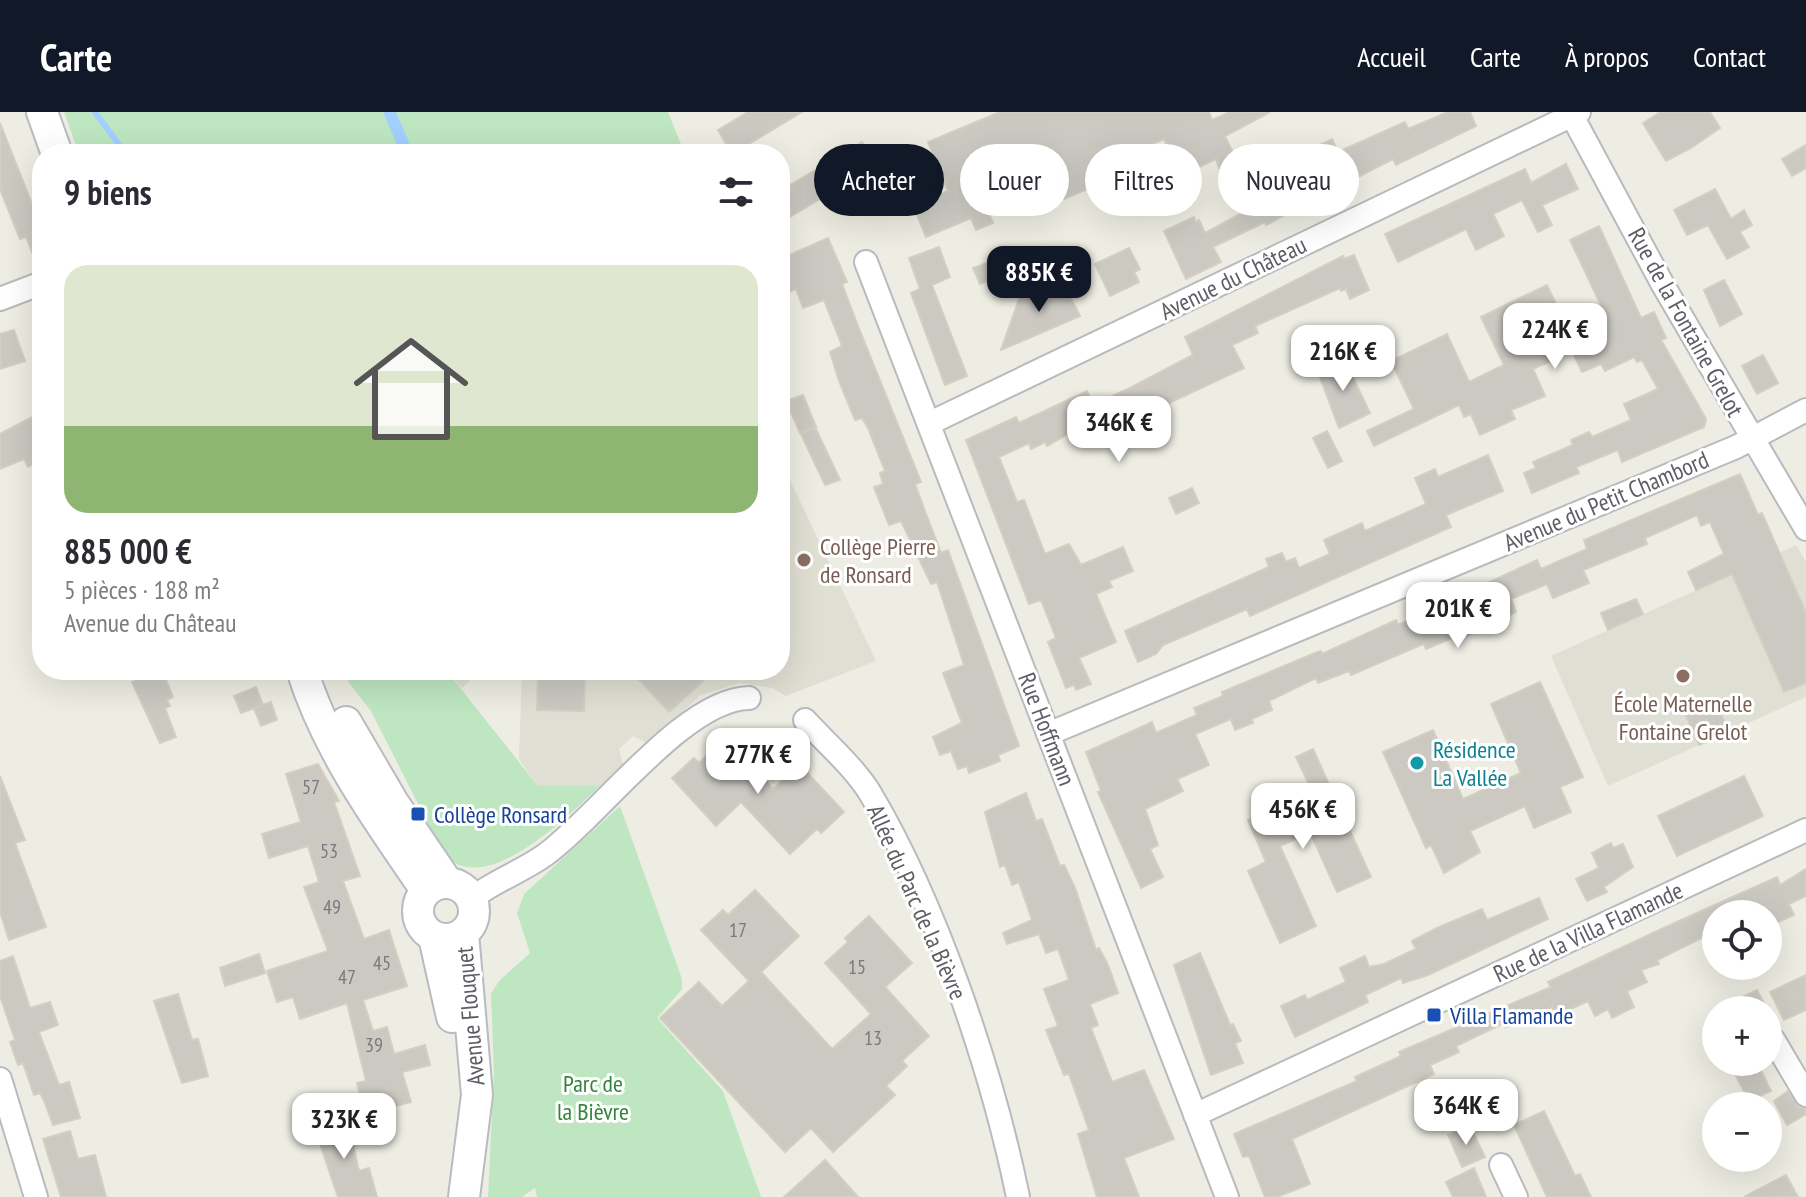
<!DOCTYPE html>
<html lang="fr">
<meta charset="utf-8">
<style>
body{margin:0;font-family:"PT Sans Narrow",sans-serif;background:#f7f7f7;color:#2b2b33;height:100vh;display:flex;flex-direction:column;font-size:30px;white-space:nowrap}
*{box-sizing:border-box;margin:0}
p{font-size:26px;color:#7c7c81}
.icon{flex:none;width:44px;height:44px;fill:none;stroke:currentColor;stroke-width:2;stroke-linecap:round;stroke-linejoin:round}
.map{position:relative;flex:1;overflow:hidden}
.side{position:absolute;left:32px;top:32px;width:758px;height:536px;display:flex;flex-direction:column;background:#fff;border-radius:32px;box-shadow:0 8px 32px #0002}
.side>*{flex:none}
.hud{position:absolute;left:814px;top:32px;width:760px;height:72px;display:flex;gap:16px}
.buttons{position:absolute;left:1702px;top:788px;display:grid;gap:16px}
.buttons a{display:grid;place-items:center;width:80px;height:80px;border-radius:50%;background:#fff;box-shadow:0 8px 32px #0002;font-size:40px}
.price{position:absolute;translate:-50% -68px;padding:0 18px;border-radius:16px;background:#fff;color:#222;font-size:26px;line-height:52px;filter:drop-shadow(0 2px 4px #0008)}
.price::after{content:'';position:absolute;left:50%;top:48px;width:24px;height:18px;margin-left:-12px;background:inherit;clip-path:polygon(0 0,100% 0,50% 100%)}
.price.current{background:#111827;color:#fff}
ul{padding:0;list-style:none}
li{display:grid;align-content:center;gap:16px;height:424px;padding:0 32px}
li+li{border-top:2px solid #e1e1e2}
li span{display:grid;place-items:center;height:248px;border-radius:24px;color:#555}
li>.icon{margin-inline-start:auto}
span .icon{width:144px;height:144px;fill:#fffc;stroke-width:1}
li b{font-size:34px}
h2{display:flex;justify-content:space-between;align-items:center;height:96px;padding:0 32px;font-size:34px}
.chip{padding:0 28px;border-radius:36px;background:#fff;box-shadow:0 8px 32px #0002;font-size:28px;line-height:72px}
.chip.current{background:#111827;color:#fff}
header{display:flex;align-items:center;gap:48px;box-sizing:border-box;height:112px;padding:0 40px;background:#111827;color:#fff}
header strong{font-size:38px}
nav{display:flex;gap:44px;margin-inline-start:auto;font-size:28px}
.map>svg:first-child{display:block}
</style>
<header>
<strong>Carte</strong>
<nav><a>Accueil</a><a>Carte</a><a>À propos</a><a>Contact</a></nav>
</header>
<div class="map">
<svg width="1806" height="1085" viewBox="0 0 1806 1085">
<rect width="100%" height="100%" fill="#eeede3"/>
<path fill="#e0dfd3" d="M780,347L876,549L786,584L772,576L740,571L701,583L647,631L633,624L619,637L623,652L600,674H538L519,647L522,558H780Z
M1796,433L1806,450V585L1608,674L1551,544Z
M446,558H481L462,576Z"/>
<path fill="#bee7c1" d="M64,0H668L685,42H79Z
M339,558H446L538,674H600C570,702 484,790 443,741L371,599Z
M620,694L682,867V877L657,906L723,979L761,1085H537L535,1076L522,1085H488L494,961L491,882L499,869L530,841L517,801L524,782Z"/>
<path fill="#a2d0ff" d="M383,0H396L414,42H401Z"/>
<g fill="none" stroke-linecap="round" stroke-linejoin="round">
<path stroke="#a2d0ff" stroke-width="6" d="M95,0L126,42"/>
</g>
<path fill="#cbc9c2" stroke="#d3cfc1" stroke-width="2" d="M748,0H802L732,42L718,18Z
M1000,0H1209L1212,8L1230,0H1270L1225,24L1235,45V51L1226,56H1219L1216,47L1182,63L1164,27L1127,42L1139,67L1104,81L1099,72L1064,87L1057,72L988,99L993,111L976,118L971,106L926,125L913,93L948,79L928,30Z
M1448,0H1470L1476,14L1396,53L1393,47L1317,86L1281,100L1283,104L1266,113L1265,110L1213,135L1221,150L1186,167L1164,119L1194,105L1196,110L1199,108L1205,121L1257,93L1252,82L1302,52L1297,44L1332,27L1338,40L1405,10L1408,17Z
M1661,0H1710L1720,16L1691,36L1666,49L1643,11Z
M0,11L34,97L42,94V157L39,158L26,125L20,127L0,77Z
M862,30L876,53L780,111V79Z
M1806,33V56L1792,64L1782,47Z
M1566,52L1578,77L1542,93L1552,113L1538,120L1522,88L1493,102L1504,124L1476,138L1466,117L1398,150L1385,122L1525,57L1531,71Z
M1715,77L1731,107L1744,98L1752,113L1740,120L1749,135L1727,147L1708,113L1687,123L1674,98Z
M1599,114L1641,206L1654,200L1666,226L1661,228L1706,307L1704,315L1622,350L1618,338L1576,355L1579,361L1532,381L1524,361L1536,356L1533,350L1573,333L1571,328L1589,320L1592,325L1631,308L1624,292L1658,277L1642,248L1637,250L1634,245L1605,259L1601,252L1582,260L1572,239L1533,257L1545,284L1511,298L1515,307L1480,323L1471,302L1464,305L1459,293L1374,334L1367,319L1414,297L1391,249L1447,222L1469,270L1504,253L1481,205L1547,173L1570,222L1606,204L1570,128Z
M828,126L847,170L842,172L858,214L921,370L915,372L925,399L941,441L948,438L1019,634L998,643L1000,649L969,661L967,654L958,657L951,639L940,643L933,625L962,611L943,561L964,553L937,470L931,472L901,409L889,413L874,375L883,372L880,361L885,359L868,316L862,306L855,308L839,269L830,240L842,234L824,188L803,196L796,177L780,183V147Z
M939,135L950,165L932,173L967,264L945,273L911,181L920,177L909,146Z
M1030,135L1036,148L980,172L973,156Z
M1129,136L1140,157L1134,160L1139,170L1110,184L1095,152Z
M1354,143L1369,178L1350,187L1346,177L1341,179L1340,176L1255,214L1258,221L1232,233L1244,256L1126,311L1123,322L1110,328L1099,304L1047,334L1045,330L1031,337L1029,331L999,345L1017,390L1024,388L1045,442L1069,432L1081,453L1123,435L1133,459L1109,469L1112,475L1096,482L1116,530L1079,546L1091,572L1076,578L1074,573L1066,576L1048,530L1056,526L1041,488L1029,492L966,328L1016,305L1019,311L1087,279L1093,293L1128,277L1193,243L1185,225L1343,144L1344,147Z
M1724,168L1742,202L1720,214L1704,178Z
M1042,170L1049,185L1066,177L1080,204L1001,238L1022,179Z
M14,218L25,249L0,257V222Z
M1763,243L1778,271L1757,282L1742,254Z
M1343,245L1370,301L1339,316L1317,257Z
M803,283L816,315L800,321L786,289Z
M42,300V348L28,355L24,347L0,357V322Z
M815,315L840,368L825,373L801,322Z
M1327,319L1342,349L1328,356L1313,326Z
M1488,343L1503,379L1446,403L1451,415L1250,504L1247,497L1163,533L1156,542L1138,550L1125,519L1269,455L1266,447L1282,441L1286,450L1295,446L1299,456L1330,442L1324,428L1362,411L1365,419L1426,392L1415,366L1435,357L1438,365Z
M1740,362L1758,403L1762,401L1806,501V571L1784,580L1732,462L1696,478L1688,460L1724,442L1710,410L1701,414L1697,403L1645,426L1647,432L1583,458L1589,471L1553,486L1547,472L1511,487L1516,500L1463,525L1462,522L1426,537L1424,532L1416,535L1351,563L1349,559L1318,571L1316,566L1269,589L1272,598L1252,607L1253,611L1235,618L1231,607L1195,622L1209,653L1177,667L1183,679L1145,697L1158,733L1150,737L1163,765L1141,776L1098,680L1101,679L1086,640L1152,610L1156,621L1197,603L1194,596L1223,584L1222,580L1315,541L1321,539L1322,542L1396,508L1398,513L1537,448L1541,457L1587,437L1584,428Z
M1192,376L1199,391L1176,402L1169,386Z
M1636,487L1643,502L1608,518L1601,501Z
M138,558H162L173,585L167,588L170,594L165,596L176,625L160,631L132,570L141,567Z
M538,558H585L584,599L537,598Z
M630,558H715L669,600Z
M1540,570L1583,665L1560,675L1571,700L1534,716L1525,694L1470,719L1480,740L1444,761L1431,733L1426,736L1383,640L1433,618L1463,687L1521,661L1491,592Z
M256,575L263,593L241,601L234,584Z
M1714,586L1729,620L1699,633L1684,599Z
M271,590L277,608L261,614L254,596Z
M725,626L773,677L800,653L844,700L821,721L817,717L790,742L741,690L716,714L672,666L694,646L699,651Z
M1313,637L1371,765L1337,780L1310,720L1280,734L1316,814L1280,831L1248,759L1266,750L1248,708L1312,679L1296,645Z
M318,652L339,689L334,690L360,764L343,769L364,827L389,818L407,874L363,888L373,919L387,915L394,942L425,933L430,953L402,960L411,990L365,1002L357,971L366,969L347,891L300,907L293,885L277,890L267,859L328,839L304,775L319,770L308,734L269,746L262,722L301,710L286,662Z
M0,664L25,728L15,731L46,815L9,828L0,800Z
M1744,664L1763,704L1677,744L1658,704Z
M1026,681L1036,709L1042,707L1060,754L1064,753L1075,776L1096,838L1099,836L1108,853L1118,881L1090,892L1098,913L1091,916L1112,970L1144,958L1174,1027L1124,1046L1139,1085H1097L1078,1022L1089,1018L1069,962L1064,963L1046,918L1058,914L1044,877L1069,868L1058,837L1046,841L1039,822L1007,832L1003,821L1032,808L1019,770L1012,773L1005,753L1000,755L985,700Z
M1611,731L1613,736L1623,732L1633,755L1604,775L1607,780L1587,789L1576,767L1599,756L1592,741Z
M1806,757V784L1789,792L1794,803L1776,811L1772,802H1716V819L1657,848L1659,852L1641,858L1647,870L1627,879L1634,895L1612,906L1608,897L1595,904L1588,889L1556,904L1552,895L1506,915L1504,911L1456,934L1459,940L1430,953L1434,962L1292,1027L1310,1072L1277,1085H1265L1249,1044L1243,1045L1234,1022L1357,969L1355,965L1401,944L1399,940L1551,875L1548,870L1668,814L1777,765L1780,773Z
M755,778L799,824L761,860L832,937L871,902L825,851L848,830L845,826L869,804L912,851L885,875L929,924L902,949L907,954L886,974L895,983L833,1040L811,1016L785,1040L660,906L699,870L722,894L749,869L701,818L723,798L728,803Z
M1539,786L1548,807L1428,863L1403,871L1401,866L1365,883L1368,890L1295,925L1281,894L1305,883L1307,888L1346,870L1340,856L1365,844L1369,855L1384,852L1416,837L1412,829L1437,816L1482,797L1487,808Z
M1200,841L1230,913L1233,912L1241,929L1235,931L1243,951L1211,963L1174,853Z
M259,842L265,861L225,874L220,856Z
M13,844L30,896L50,890L58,913L39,920L59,973L69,970L80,1006L53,1013L45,991L40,981L34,983L23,951L18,953L10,930L15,928L0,884V849Z
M1806,863V898L1784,908L1770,880Z
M1757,878L1765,893L1756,898H1715Z
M178,882L192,928L198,927L208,964L182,971L154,889Z
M1729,950H1757L1771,979L1749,989Z
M1788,979L1798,995L1806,997V1002L1787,1013L1774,989Z
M1544,999L1575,1064L1580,1062L1591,1085H1547L1514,1013Z
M347,1007L359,1059L369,1056L377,1085H338L314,1014Z
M1471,1016L1485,1045L1462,1055L1448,1023Z
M70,1019L78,1047L95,1043L106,1085H61L43,1027Z
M825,1048L858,1085H784Z
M1474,1056L1486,1085H1453L1446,1070Z
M1786,1063L1798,1085H1744Z"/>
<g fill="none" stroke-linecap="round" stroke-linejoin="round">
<g stroke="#b8bac0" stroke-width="26">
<path id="street" d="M1570,0L1663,173L1806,417
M866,150L1227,1085
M0,187L42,171
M930,311L1579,0
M805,608C826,631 854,655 870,681C936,792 992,958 1018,1085
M1048,622L1736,335L1806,298
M471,787C494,769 521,760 545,743C599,704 684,587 749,586
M1773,927L1806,983
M0,967L36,1085
M1195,1003L1806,718
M1501,1053L1516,1085"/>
</g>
<g stroke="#b8bbc2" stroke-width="34">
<path id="secondary" d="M42,0L57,42
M302,558C327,638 379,710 426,778
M346,610L394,692L447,770
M418 799a28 28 0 1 1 56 0a28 28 0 1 1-56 0Z
M463,821L477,983L464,1085
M434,825L452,905"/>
</g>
<use href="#street" stroke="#fff" stroke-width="22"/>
<use href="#secondary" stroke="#fff" stroke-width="30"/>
</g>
<g fill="#8d6e63" stroke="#fff" stroke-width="3">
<circle cx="804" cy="448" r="8"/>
<circle cx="1683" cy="564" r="8"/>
</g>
<circle fill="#0f9aa8" stroke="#fff" stroke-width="3" cx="1417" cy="651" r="8"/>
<g fill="#1a4fb4" stroke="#fff" stroke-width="3">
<rect x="410" y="694" width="16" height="16" rx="4"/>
<rect x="1426" y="895" width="16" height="16" rx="4"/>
</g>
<g text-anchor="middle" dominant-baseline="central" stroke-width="6" stroke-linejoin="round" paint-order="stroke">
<g font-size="20" fill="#77797c">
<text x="311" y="675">57</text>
<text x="329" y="739">53</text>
<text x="332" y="795">49</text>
<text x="738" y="818">17</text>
<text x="382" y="851">45</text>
<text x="857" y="855">15</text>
<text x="347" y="865">47</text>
<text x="873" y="926">13</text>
<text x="374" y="933">39</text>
</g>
<g font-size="24" fill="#5b5e64" stroke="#fff">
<text transform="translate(1233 166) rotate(-26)">Avenue du Château</text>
<text transform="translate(1686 210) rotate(61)">Rue de la Fontaine Grelot</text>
<text transform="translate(1606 389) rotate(-23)">Avenue du Petit Chambord</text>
<text transform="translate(1047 617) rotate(69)">Rue Hoffmann</text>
<text transform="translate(917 790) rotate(66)">Allée du Parc de la Bièvre</text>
<text transform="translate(1588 820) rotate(-25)">Rue de la Villa Flamande</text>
<text transform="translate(470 904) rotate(-95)">Avenue Flouquet</text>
</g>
<g font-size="24" fill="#785e54" stroke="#fff" text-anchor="start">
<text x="820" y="434">Collège Pierre<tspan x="820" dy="28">de Ronsard</tspan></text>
<text x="1683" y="591" text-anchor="middle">École Maternelle<tspan x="1683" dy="28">Fontaine Grelot</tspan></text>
</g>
<g font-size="24" fill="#0d838f" stroke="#fff" text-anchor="start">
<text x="1433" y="637">Résidence<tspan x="1433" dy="28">La Vallée</tspan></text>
</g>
<g font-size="24" fill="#164399" stroke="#fff" text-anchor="start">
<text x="434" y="702">Collège Ronsard</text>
<text x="1450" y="903">Villa Flamande</text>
</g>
<g font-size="24" fill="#31853b" stroke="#fff">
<text x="593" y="971">Parc de<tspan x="593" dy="28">la Bièvre</tspan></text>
</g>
</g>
</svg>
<div class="buttons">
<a><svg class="icon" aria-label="locate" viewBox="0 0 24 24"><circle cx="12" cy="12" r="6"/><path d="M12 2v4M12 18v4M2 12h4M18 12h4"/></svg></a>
<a>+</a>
<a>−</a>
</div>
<b class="price current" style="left:1039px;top:202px">885K €</b>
<b class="price" style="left:1555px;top:259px">224K €</b>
<b class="price" style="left:1343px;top:281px">216K €</b>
<b class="price" style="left:1119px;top:352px">346K €</b>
<b class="price" style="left:1458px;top:538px">201K €</b>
<b class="price" style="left:758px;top:684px">277K €</b>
<b class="price" style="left:1303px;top:739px">456K €</b>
<b class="price" style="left:1466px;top:1035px">364K €</b>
<b class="price" style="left:344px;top:1049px">323K €</b>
<div class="hud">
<a class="chip current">Acheter</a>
<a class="chip">Louer</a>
<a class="chip">Filtres</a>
<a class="chip">Nouveau</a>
</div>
<section class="side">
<h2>9 biens<svg class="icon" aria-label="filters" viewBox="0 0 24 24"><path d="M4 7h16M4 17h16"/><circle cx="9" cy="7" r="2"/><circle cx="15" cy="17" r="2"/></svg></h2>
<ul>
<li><span style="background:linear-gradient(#dfe7d0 65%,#8fb573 0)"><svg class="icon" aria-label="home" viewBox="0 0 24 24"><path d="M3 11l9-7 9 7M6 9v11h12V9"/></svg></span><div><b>885 000 €</b><p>5 pièces · 188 m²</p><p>Avenue du Château</p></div></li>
</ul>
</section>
</div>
